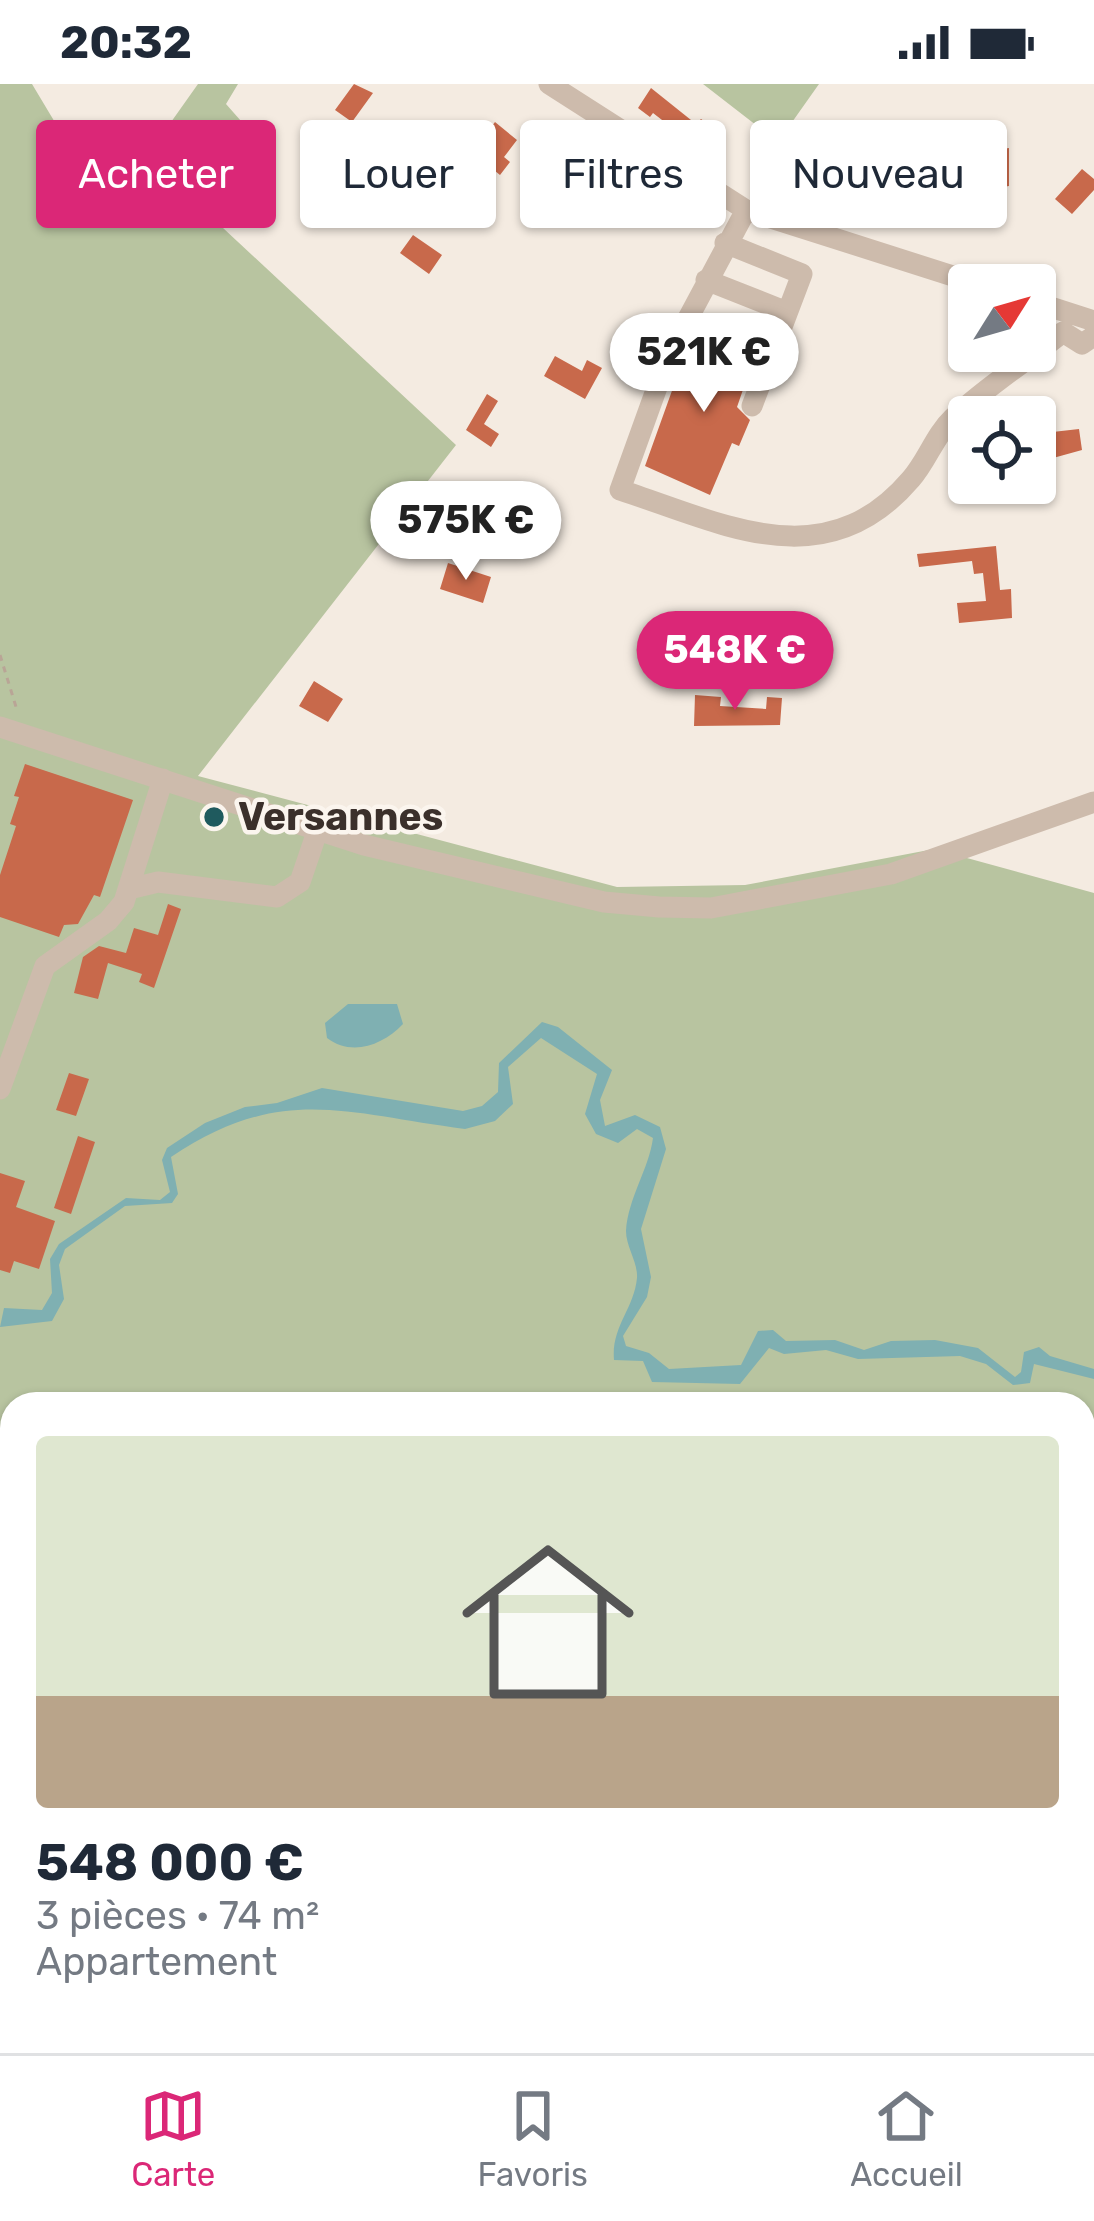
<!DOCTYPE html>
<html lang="fr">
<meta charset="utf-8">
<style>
body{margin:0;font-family:Rubik,sans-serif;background:#f2f2f3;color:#1f2937;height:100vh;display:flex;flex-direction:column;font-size:45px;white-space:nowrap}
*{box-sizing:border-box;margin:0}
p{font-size:39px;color:#747a83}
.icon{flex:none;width:66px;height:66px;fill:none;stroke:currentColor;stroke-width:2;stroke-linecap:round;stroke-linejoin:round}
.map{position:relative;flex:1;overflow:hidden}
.details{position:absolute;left:0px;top:1308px;width:1095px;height:663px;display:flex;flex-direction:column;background:#fff;border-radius:36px 36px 0 0;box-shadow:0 3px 9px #0004}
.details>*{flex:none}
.banner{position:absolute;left:36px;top:36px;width:1023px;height:108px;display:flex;gap:24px}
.needle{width:78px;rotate:53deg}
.controls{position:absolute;left:948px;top:180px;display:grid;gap:24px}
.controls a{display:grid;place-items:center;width:108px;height:108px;border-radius:12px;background:#fff;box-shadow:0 3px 9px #0004;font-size:60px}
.price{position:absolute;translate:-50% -102px;padding:0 27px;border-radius:42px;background:#fff;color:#222;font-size:39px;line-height:78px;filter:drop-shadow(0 3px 6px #0008)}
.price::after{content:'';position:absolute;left:50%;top:72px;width:36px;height:27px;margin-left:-18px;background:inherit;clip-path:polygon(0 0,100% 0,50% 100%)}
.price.active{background:#db2777;color:#fff}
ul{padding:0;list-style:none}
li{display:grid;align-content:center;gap:24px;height:636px;padding:0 36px}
li span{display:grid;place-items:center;height:372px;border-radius:12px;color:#555}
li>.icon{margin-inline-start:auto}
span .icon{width:216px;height:216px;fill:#fffc;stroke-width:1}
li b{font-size:51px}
.tag{padding:0 42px;border-radius:12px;background:#fff;box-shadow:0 3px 9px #0004;font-size:42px;line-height:108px}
.tag.active{background:#db2777;color:#fff}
.status{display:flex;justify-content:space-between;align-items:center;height:84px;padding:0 60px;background:#fff;direction:ltr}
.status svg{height:33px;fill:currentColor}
.dock{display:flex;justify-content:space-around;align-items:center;height:168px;border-top:3px solid #e0e1e3;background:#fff;font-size:33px;color:#747a83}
.dock a{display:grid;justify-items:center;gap:6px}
.dock .active{color:#db2777}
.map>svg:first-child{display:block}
</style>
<div class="status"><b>20:32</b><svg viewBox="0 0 49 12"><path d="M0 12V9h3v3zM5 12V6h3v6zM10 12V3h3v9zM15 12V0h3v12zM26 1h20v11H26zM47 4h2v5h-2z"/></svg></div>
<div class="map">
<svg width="1094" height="1969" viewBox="0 0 1094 1969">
<rect width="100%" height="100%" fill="#f4ebe1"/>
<path fill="#b8c4a0" d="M0,0H32L108,127L198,0H238L226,20L272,72L223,144L456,361L198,692L617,803L745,801L934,765L1094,809V1636L1083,1633V1320H12V1613L0,1612Z
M703,0H819L778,58Z
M1094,1896V1969H919L922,1959H1083V1898Z"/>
<path fill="#7fb0b2" d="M348,920H397L403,940C383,961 352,973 327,954L325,939Z
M542,938L558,943L612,986L600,1016L605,1042L635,1031L660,1043L666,1065L641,1145L651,1193L647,1213L623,1252L626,1262L649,1269L669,1285L741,1281L758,1247L773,1246L786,1257L835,1256L864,1266L891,1257L935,1256L978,1264L1015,1293L1021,1288L1024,1268L1039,1263L1050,1272L1094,1285V1295L1034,1280L1030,1299L1013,1301L986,1280L960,1272L858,1275L826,1266L784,1270L769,1264L740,1300L652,1298L643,1277L614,1276C611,1243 634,1225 637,1194C638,1178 626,1163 626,1147C628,1114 649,1085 653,1054L637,1045L618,1059L596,1050L585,1030L597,990L541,954L508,983L513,1020L495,1037L465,1045C346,1030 281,999 171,1073L178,1110L172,1119L125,1122L65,1165L59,1181L64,1215L52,1237L0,1243L4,1224L42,1226L52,1209L50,1175L59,1160L126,1114L160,1116L170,1108L162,1076L167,1064L205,1039L245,1023L277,1019L322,1004L463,1027L482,1022L498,1008L499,979Z"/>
<path fill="#c8694b" d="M354,0L373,9L352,38L335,26Z
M651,4L696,40L701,35L719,48L702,67L653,29L650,33L638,24Z
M495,38L517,56L504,73L510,78L500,91L484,78L495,65L482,55Z
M870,53L894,79L880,101L854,76Z
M341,59L364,75L360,81L376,92L365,107L331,84L327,90L317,82L320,76L314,71L321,61L330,67Z
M1009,64V102L991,105L989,67Z
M1082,85L1094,95V106L1072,130L1055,115Z
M540,99L563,121L552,140L524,123Z
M413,151L442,171L429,190L400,169Z
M712,249L726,255L732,251L756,268L737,323L750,336L739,362L732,359L710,411L645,382L683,276L686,270L701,276Z
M555,272L582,287L587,276L602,284L585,315L544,292Z
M487,310L498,317L484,340L499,350L491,363L466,346Z
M1079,345L1082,366L1035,379V350Z
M996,462L1000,506L1011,505L1012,534L959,539L957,519L986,517L983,489L974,490L972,477L919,483L917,470Z
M448,479L491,493L483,519L440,505Z
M314,597L343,615L328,638L299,622Z
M695,611L721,613L720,622L766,625L767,613L782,614L780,641L694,642Z
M25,680L133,716L100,813L94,811L78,840L64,841L59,853L0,833V791L16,742L10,740L19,713L14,712Z
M168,820L181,825L154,904L139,898L142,890L108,879L98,915L74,909L83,873L99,862L126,869L134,844L158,851Z
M69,989L89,995L76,1032L56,1026Z
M78,1052L95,1058L71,1130L54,1124Z
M0,1089L25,1097L16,1123L55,1137L39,1185L14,1177L10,1189L0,1186Z"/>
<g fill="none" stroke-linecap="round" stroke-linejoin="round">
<path stroke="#b9a596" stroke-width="3" stroke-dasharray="6 6" stroke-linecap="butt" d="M0,571L17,626
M1004,1969L1013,1959"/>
<path stroke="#cdbbac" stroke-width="21" d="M549,0L746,126L981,201
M746,126L669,270L620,406C722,439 825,496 911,395C927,377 935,351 953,334C986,303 1027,277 1063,248L1082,260L1094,252
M725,159L802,190L752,322
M706,196L787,228
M1035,218L1094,237
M0,643L364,761L604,818L659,823L711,824L891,790L1094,718
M129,805L158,798L277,813L300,798L317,748
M0,1005L45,882L108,837L124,818L163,695
M1089,1873L1094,1856
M554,1969L559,1959"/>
<path stroke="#7d675c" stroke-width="24" d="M0,1634L12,1635
M1083,1646L1094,1649"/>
</g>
<circle fill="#1f5a5e" stroke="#fbf5ee" stroke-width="4.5" cx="214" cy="733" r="12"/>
<g text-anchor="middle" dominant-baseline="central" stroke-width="9" stroke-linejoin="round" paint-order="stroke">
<g font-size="39" font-weight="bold" fill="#3b302b" stroke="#fbf5ee" text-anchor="start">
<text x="238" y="733">Versannes</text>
</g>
</g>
</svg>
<div class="controls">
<a><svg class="needle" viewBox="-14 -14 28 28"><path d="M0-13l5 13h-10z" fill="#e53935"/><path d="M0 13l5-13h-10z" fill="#747a83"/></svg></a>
<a><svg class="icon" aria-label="locate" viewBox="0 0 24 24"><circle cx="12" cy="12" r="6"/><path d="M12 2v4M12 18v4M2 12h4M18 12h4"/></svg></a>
</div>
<b class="price" style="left:704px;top:331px">521K €</b>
<b class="price" style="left:466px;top:499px">575K €</b>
<b class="price active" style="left:735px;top:629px">548K €</b>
<div class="banner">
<a class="tag active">Acheter</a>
<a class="tag">Louer</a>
<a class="tag">Filtres</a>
<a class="tag">Nouveau</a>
</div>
<section class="details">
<ul>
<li><span style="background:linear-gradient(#dfe7d0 70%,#b9a48a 0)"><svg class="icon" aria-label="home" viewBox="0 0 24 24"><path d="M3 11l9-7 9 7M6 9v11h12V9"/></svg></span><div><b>548 000 €</b><p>3 pièces · 74 m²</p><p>Appartement</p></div></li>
</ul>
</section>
</div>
<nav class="dock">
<a class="active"><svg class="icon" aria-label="map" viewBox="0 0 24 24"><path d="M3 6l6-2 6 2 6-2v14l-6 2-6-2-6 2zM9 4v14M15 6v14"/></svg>Carte</a>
<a><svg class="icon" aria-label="saved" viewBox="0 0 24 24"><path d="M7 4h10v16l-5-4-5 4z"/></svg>Favoris</a>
<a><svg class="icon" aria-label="home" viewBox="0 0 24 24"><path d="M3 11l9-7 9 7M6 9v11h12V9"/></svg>Accueil</a>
</nav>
